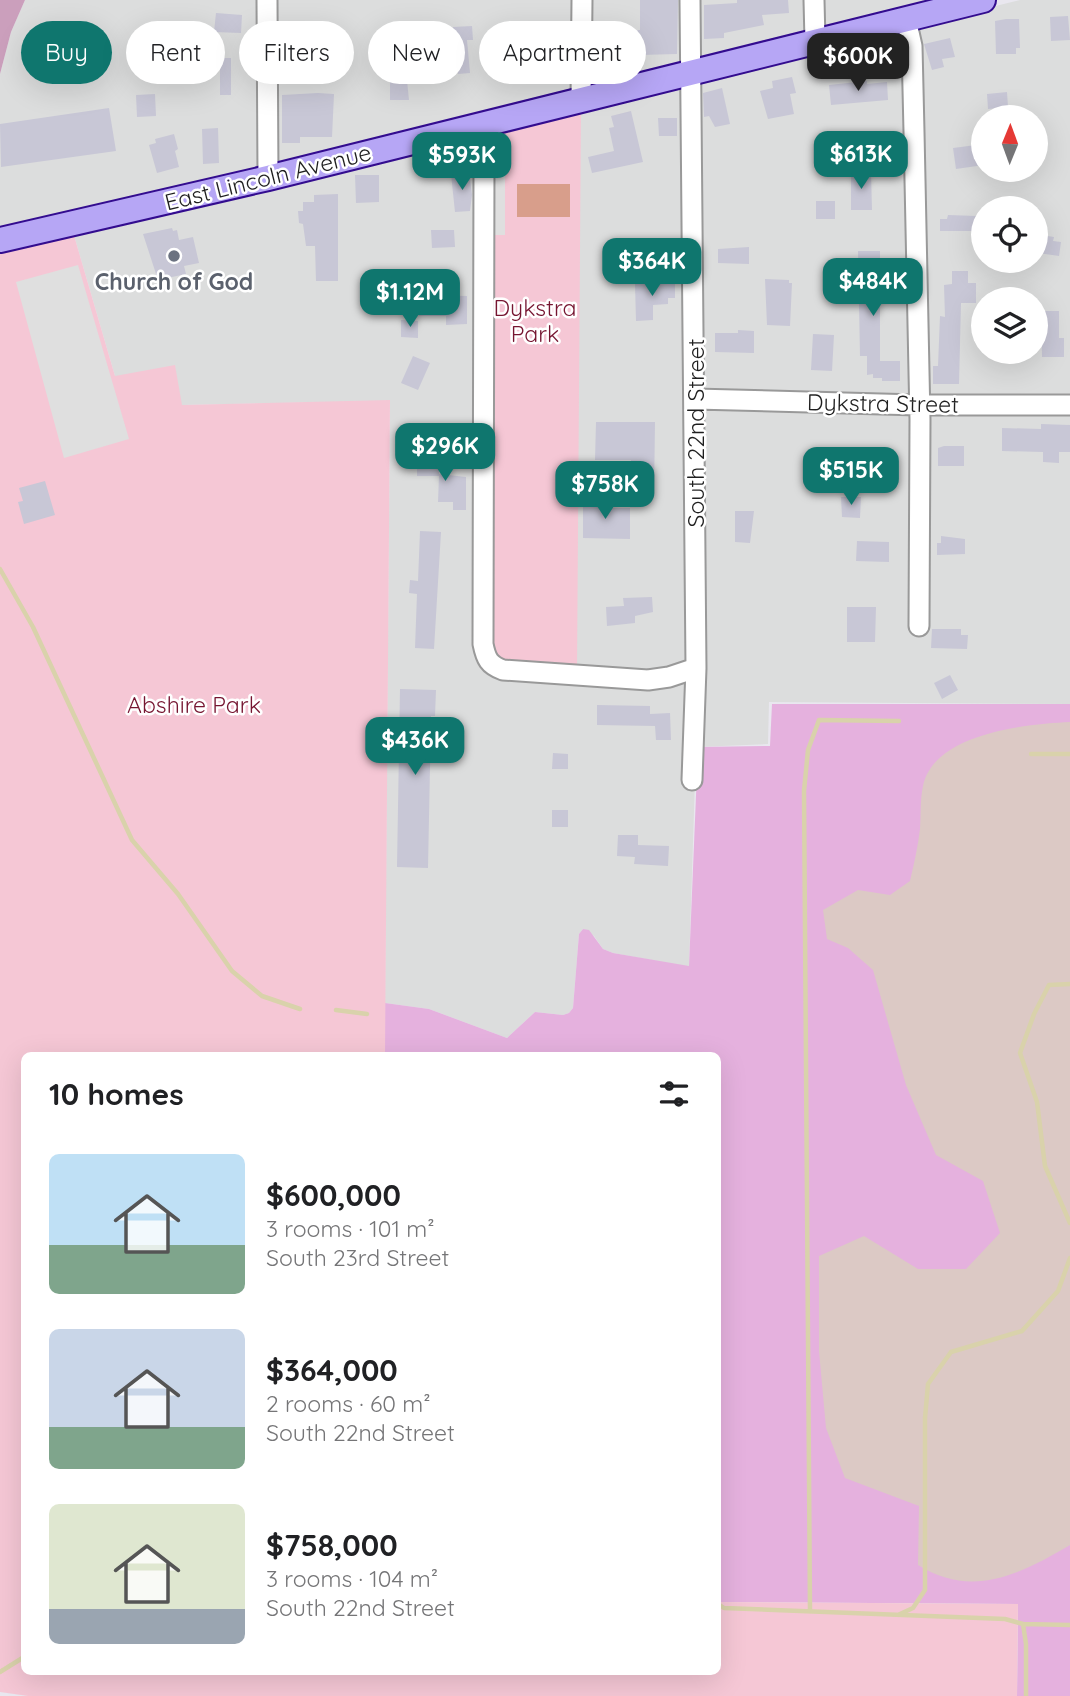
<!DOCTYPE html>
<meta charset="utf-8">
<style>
body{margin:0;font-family:Quicksand,sans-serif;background:#f6f6f6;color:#202124;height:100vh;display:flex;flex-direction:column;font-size:26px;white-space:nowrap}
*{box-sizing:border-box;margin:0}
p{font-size:23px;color:#757577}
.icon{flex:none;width:38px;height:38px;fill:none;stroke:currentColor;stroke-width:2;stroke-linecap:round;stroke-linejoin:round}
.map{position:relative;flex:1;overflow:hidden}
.sheet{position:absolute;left:21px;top:1052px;width:700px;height:623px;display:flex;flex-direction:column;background:#fff;border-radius:10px;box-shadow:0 7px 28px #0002}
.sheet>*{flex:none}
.hud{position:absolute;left:21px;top:21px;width:700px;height:63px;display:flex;gap:14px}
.needle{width:46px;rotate:1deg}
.fabs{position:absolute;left:971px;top:105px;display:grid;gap:14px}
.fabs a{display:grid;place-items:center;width:77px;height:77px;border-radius:50%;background:#fff;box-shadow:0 7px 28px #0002;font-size:35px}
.price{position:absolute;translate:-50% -60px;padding:0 16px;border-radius:14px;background:#0f766e;color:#fff;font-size:23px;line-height:46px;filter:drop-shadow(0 2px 4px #0008)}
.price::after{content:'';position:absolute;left:50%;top:42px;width:21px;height:16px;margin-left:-10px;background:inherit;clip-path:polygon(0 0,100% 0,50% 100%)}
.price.active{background:#222;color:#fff}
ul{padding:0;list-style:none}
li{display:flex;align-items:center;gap:21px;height:175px;padding:0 28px}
li span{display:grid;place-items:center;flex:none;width:196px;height:140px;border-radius:10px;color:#555}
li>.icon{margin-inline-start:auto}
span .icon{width:84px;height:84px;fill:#fffc;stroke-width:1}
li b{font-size:30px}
h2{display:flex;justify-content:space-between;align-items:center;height:84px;padding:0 28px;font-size:30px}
.chip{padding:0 24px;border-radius:32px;background:#fff;box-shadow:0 7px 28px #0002;font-size:24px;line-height:63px}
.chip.active{background:#0f766e;color:#fff}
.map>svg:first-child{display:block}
</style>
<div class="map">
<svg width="1070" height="1696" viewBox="0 0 1070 1696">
<rect width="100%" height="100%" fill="#e9e7ef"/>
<path fill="#dcdddd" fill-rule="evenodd" d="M25,0H952L782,42L648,71L470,117L0,229V74L11,32Z
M1020,0H1070V704L769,702L768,744L698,747L695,780L689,967L613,953L603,949L594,936L583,929L579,934L573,1008L569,1013L563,1015L535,1012L507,1038L429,1009L385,1003L390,401L182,405L115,376L73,232ZM984,117H1036V170H984ZM984,208H1036V261H984ZM984,299H1036V352H984Z"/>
<path fill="#e5b1de" d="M772,704H1070V1696H1017L1018,1604L718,1602V1055H385V1003L429,1009L507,1038L535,1012L563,1015L569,1013L573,1008L579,934L583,929L589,930L603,949L613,953L689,966L698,747L770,746Z"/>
<path fill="#cb9fbc" d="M0,0H25L11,32L0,74Z"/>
<path fill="#dcc9c5" d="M1070,722V1545C1021,1574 972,1599 918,1565L919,1506L845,1478L826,1428L819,1351V1256L864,1236L918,1269H966L1000,1233L983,1181L936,1155L906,1085L873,970L848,948L827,939L823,910L858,890L890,895L910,881C914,864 918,846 920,829C921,815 920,800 923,786C934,733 1026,724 1070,722Z"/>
<path fill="#f5c7d5" d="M581,110L577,671L498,663L488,642L491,134Z
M73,232L115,376L175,365L182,405L390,400L385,1055H24V1671H718V1602L1018,1604L1017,1696H28L0,1692V250Z"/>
<path fill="#d89e8b" d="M517,184H570V217H517Z"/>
<path fill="#dfdfdf" d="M491,161H505V235H490Z
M78,265L129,439L64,458L16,282Z"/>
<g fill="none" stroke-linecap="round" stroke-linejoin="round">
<path stroke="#d9d2ab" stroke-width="4.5" d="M0,569L33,627L132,840L178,894L232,971L262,996L300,1009
M1031,754H1070
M1070,984L1049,985L1034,1014L1020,1053L1037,1102L1045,1166L1070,1223
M336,1010L367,1014
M718,1604L724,1608L1005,1619L1023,1624L1026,1644V1696
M810,1610L804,791L808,750L819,720L899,721
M900,1614L913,1608L925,1590V1418L928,1384L951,1352L1022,1331L1058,1291L1070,1258
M1023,1624L1070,1625
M0,1672L24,1657"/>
</g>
<path fill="#c8c7d6" d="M640,0H678L677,54L640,55L626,50L625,31L640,30Z
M737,0H788L789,13L762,15L764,25L724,33V38L704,39V5L737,3Z
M216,13L242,15L241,33L214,32Z
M1068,16L1070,40L1051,41L1050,17Z
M1006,19H1019L1020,48H1016V54H996L995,21Z
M472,26L473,40H467L470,73L458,74L457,60H454L453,27Z
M950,38L955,57L942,59L944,67L932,70L924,44Z
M220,58H231V95H220Z
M380,61H405L409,100H390V75H380Z
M792,77L796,93L790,94L794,114L768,119L760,91L773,88L772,81Z
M867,81V84L887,82L888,100L831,105L829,85Z
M722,88L730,124L715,127L709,116L704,117L703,93Z
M1007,92L1008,107L988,109L987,94Z
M318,93L334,94L332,137H300V143H282V95Z
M155,94L156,116L137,117L136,95Z
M109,108L116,151L1,167L0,124Z
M631,111L643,162L592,173L588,157L614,151L609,128L614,127L611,116Z
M658,118H677V136H659Z
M218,128L219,163L203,164L202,129Z
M174,134L178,149L175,151L179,167L157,173L149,145L156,143L155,139Z
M984,144V165L956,169L953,148Z
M469,172L472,195L470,211L455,212L451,174Z
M851,172H871L872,210H851Z
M355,175H379V202L356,203Z
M338,194V281H316L315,246H306L303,224L299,223L298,211H303V202H314V195Z
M816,201H835V219H816Z
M948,215L977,216V231H940V219H947Z
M172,228L173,231L177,230L179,240L193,237L199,263L184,266L186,274L158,280L143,234Z
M431,230H454L455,247L432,248Z
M1041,235L1054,237L1053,241L1061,242L1059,256L1038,253Z
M749,247V264L718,263V249Z
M858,251H880V361H900V381H882V378H873V374L867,375V356H860Z
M952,271H968V283H976V303H961L959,384H933V366H938L940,316L945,317L944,285L952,284Z
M765,279L789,280V283H792L790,326L767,325Z
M675,282V298H668V304L653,305V320L636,321L635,284Z
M418,295L467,296V324L446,325V316H419Z
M1041,311H1059V338H1064V357H1042Z
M401,320L418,321V338L401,337Z
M738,330L754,331V353L715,352V333H738Z
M813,334L834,335L832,371L811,370Z
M413,356L430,363L418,390L401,383Z
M596,422H655L654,495H631V460H595Z
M1041,424L1070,425V452H1059V463L1043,462V452L1002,451V428L1041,429Z
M944,446H964V466H938V448Z
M417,457H439V474L466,477V510H453V502H438L439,476H417Z
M45,481L55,515L24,524L18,502L23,501L19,488Z
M841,497H861L860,518L842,517Z
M583,500L606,501V508H630V539L583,538Z
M735,511H754L750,543L735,542Z
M420,531L441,532L434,649L415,648L417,594L409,593L410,580L418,581Z
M941,536L965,539V554L937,555V543H941Z
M857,541L889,542V562L856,561Z
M652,597L653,612L635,616V623L607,626L606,607L624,606L623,598Z
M847,607H876L875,642H847Z
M932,629H961V635H968L967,649L931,648Z
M950,675L958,690L942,699L934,683Z
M400,689L436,690L435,716H431L428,868L397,867Z
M597,705L650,706V714L670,713L671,740H656L655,726L597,725Z
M553,753L568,754V769H552Z
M552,810H568V827H552Z
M618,835H638V845L669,846L668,866L634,864L635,857L617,856Z"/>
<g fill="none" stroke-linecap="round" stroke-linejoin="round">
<g stroke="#999" stroke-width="23">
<path id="minor" d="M267,0L268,178
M814,0L815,41
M906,19L912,46L914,132L920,420L919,626
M581,100L582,0
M481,125L484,160L483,644C486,659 489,665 503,670L648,680L669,677L696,668L690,0
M695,399L918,405H1070
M692,780L696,668"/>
</g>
<g stroke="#330c8f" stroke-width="28">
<path id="major" d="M0,240L268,178L983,0"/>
</g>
<use href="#minor" stroke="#fff" stroke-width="19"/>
<use href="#major" stroke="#b6a6f5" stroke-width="24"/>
</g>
<circle fill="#6b7280" stroke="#fff" stroke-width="2.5" cx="174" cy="256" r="7"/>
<g text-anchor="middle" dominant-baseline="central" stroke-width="5" stroke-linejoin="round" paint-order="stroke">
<g font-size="23" fill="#1f1f1f" stroke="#fff">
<text transform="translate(268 177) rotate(-14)">East Lincoln Avenue</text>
<text transform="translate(883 403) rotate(1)">Dykstra Street</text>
<text transform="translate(695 433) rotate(-90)">South 22nd Street</text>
</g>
<g font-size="23" font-weight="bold" fill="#5b616d" stroke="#fff">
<text x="174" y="281">Church of God</text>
</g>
<g font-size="23" fill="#761531" stroke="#fff">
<text x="535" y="307">Dykstra<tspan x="535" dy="26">Park</tspan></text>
<text x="194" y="704">Abshire Park</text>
</g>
</g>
</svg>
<div class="fabs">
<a><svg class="needle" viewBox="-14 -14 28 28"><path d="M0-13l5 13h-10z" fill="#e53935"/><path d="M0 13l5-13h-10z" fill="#757577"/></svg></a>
<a><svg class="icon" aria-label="locate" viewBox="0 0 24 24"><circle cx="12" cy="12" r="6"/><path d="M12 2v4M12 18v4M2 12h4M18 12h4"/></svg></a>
<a><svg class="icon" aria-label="layers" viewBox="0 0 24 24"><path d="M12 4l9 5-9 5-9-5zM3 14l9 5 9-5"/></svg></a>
</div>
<b class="price active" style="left:858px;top:93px">$600K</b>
<b class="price" style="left:861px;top:191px">$613K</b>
<b class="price" style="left:462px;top:192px">$593K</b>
<b class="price" style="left:652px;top:298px">$364K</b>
<b class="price" style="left:873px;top:318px">$484K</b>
<b class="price" style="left:410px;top:329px">$1.12M</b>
<b class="price" style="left:445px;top:483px">$296K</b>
<b class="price" style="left:851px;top:507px">$515K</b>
<b class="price" style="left:605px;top:521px">$758K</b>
<b class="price" style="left:415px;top:777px">$436K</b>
<div class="hud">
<a class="chip active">Buy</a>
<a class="chip">Rent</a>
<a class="chip">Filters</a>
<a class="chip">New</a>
<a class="chip">Apartment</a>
</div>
<section class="sheet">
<h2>10 homes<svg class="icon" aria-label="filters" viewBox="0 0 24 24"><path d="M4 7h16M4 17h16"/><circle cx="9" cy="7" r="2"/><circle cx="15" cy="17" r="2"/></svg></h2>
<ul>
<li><span style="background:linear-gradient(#bfe0f5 65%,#7fa58c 0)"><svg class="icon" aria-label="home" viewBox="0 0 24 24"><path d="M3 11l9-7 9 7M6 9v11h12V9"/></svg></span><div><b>$600,000</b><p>3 rooms · 101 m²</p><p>South 23rd Street</p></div></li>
<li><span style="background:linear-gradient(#c9d6e8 70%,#7fa58c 0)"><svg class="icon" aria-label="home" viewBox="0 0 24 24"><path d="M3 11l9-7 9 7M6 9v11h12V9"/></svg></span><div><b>$364,000</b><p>2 rooms · 60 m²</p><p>South 22nd Street</p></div></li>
<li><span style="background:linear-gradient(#dfe7d0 75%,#9aa5b1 0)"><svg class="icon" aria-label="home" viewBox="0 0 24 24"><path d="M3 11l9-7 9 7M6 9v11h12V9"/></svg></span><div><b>$758,000</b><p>3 rooms · 104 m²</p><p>South 22nd Street</p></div></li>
</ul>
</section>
</div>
